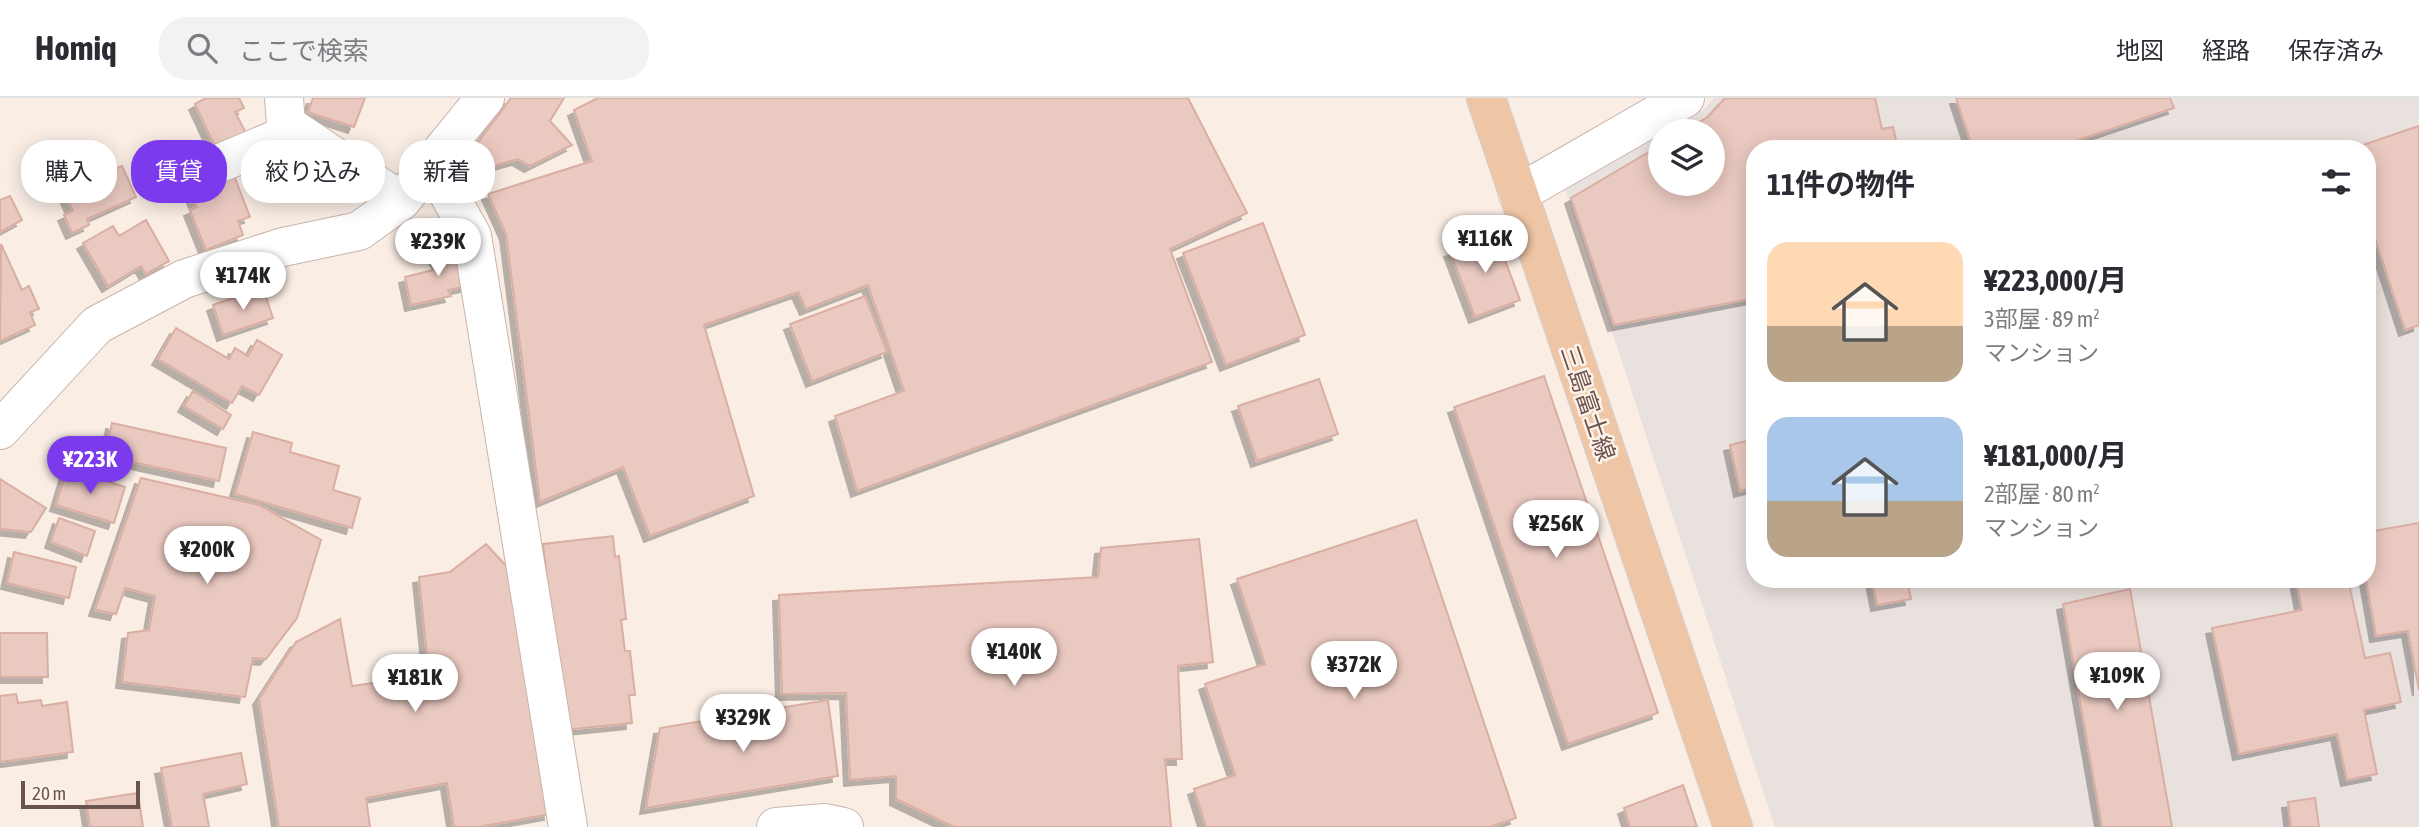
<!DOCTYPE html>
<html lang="ja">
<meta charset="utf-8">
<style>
body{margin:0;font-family:"Asap Condensed","Noto Sans JP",sans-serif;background:#f2f2f3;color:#2b2b33;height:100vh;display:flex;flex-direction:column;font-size:26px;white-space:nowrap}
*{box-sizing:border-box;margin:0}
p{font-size:23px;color:#7c7c81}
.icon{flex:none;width:38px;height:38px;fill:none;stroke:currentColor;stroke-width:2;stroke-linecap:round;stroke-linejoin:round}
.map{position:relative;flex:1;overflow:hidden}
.drawer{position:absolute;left:1746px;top:42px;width:630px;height:448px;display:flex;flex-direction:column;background:#fff;border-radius:28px;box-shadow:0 4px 18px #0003}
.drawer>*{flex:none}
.top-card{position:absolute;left:21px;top:42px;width:665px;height:63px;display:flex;gap:14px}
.buttons{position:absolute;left:1648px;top:21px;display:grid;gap:14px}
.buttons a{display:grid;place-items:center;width:77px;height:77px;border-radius:50%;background:#fff;box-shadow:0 4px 18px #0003;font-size:35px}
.scale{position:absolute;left:21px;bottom:18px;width:119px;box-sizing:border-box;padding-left:7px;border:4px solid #6d534d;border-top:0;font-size:19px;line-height:24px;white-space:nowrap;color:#6d534d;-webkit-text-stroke:5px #fcf2ea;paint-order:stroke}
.price{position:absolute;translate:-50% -60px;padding:0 16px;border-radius:24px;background:#fff;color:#222;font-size:23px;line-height:46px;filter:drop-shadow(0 2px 4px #0008)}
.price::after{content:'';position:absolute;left:50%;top:42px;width:21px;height:16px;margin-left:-10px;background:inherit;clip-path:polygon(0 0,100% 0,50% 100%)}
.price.active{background:#7c3aed;color:#fff}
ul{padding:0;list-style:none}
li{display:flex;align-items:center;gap:21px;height:175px;padding:0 21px}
li span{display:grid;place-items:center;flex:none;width:196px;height:140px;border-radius:21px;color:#555}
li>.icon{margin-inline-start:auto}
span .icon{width:84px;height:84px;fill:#fffc;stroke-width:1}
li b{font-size:30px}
h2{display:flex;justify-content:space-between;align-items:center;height:84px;padding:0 21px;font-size:30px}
.chip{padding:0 24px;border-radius:28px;background:#fff;box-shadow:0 4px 18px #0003;font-size:24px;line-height:63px}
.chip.active{background:#7c3aed;color:#fff}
header{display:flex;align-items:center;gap:42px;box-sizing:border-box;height:98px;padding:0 35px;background:#fff;border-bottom:2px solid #e1e1e2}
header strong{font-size:33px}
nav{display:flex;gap:38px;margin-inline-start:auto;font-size:24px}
.search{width:490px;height:63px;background:#f2f2f3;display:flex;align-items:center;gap:18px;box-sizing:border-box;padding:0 24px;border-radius:28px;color:#7c7c81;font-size:26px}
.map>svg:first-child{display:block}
</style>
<header>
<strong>Homiq</strong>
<div class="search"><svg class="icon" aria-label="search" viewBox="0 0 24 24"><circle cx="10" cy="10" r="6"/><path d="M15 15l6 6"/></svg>ここで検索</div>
<nav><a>地図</a><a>経路</a><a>保存済み</a></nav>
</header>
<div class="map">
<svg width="2419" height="729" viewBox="0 0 2419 729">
<defs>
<filter id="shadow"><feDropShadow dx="-6" dy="6" stdDeviation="0" flood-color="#0004"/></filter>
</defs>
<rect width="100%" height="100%" fill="#f9ede4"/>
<path fill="#e9e1de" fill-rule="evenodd" d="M1714,0H2419V729H1775L1565,91L1661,36V86H1713V33H1666L1704,11ZM1755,51H2368V481H1755Z"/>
<path fill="#eac9c0" stroke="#daaea2" stroke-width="2" filter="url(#shadow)" d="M206,0H239L244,10L235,14L246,35L215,49L195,6Z
M313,0H365L354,29L308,14Z
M511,0H564L550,23L572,47L530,68L518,61L479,72L466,61Z
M598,0H1188L1247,115L1170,151L1212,264L857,393L835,318L904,293L868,187L806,211L798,194L704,227L754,398L650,438L623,369L540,404L506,136L488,96L592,63L574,12Z
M1725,0H1875L1882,31L1893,29L1898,51H1755V200L1614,227L1571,100L1661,47V86H1713V33H1683L1708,19Z
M1956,0H2170L2174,10L2052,51H1973Z
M2419,28V227L2405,232L2368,119V51H2351Z
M294,55L301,76L262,90L254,69Z
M122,68L136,99L87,121L89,127L72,135L64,117L73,113L64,93Z
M233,75L250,119L238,123L243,137L206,152L190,112L197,109L190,92Z
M10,98L22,122L0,134V102Z
M146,122L169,163L146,176L141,168L108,188L83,145L113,128L119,138Z
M1263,125L1305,237L1226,267L1183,155Z
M1495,136L1520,202L1475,219L1450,153Z
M456,140L467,188L448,192L451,198L411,207L405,179L441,170L436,160Z
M1,146L22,192L29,188L39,211L30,214L35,227L0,243Z
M263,190L273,220L223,237L213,207Z
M865,198L887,254L812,283L790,226Z
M176,230L229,261L235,250L248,258L257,242L282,257L259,297L242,288L232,305L158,261Z
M1544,278L1658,615L1568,646L1454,309Z
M1319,281L1338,336L1257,363L1238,308Z
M193,293L231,317L223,331L184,308Z
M112,325L226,350L219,383L105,358Z
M253,334L292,345L290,354L339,368L333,392L360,400L352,430L235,396Z
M1755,341V389L1740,393L1730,347Z
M67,371L125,389L114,425L56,407Z
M141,380L259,407L321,442L297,520L266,561L253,560L245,599L122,584L128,535L149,532L155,498L125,490L116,516L95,512Z
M0,381L46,410L31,434L0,431Z
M59,420L95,433L87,458L51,444Z
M1416,422L1516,720L1490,729H1206L1194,691L1235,677L1205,586L1265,566L1237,481Z
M2419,425V592L2408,533L2376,538L2366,481L2368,434Z
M613,438L615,459L619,458L626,521L621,522L625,553H630L635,597H629L632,625L564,632L543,446Z
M1199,441L1213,564L1178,568L1182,661H1165L1171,729H954L896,701V678L850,682L846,595L782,596L779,497L1098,479L1101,450Z
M486,446L521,484L550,716L478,729H454L447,685L366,700L370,729H279L259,601L296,544L340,521L352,588L429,577L419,479L450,474Z
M14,454L76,469L69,500L7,485Z
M1872,481H1907L1911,501L1877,507Z
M2296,481H2348L2365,560L2390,555L2401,604L2364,612L2377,676L2347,682L2337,636L2239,656L2212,530L2302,512Z
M2130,491L2172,729H2102L2063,506Z
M0,535H47L48,579H0Z
M16,596L18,605L41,602L42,608L67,604L73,654L0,664V598Z
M828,602L838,678L646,710L660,630Z
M241,655L247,686L203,696L209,729H172L161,670Z
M1683,687L1697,729H1630L1624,710Z
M138,695L143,729H90L86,703Z
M2315,700L2319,729H2291L2288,704Z"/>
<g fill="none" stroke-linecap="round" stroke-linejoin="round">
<g stroke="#c8b4ac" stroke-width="40">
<path id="minor" d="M284,0L286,26L401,103
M432,66L472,138L568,729
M173,85L296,33
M1518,96L1685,0
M0,332L97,227L184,181L283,149L359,133L401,103L485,0
M776,729L825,725L844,729"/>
</g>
<g stroke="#d3cbca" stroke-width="40">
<path id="major" d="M1486,0L1733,729"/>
</g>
<use href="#minor" stroke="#fff" stroke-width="38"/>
<use href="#major" stroke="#efc6a5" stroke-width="38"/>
</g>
<g text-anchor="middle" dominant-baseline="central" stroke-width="5" stroke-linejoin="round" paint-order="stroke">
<g font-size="24" fill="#6d534d" stroke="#fcf2ea">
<text transform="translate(1588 305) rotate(71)">三島富士線</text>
</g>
</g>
</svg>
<div class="buttons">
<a><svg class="icon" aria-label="layers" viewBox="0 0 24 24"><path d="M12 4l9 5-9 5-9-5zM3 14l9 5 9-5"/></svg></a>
</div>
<div class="scale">20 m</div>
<b class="price" style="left:1485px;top:177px">¥116K</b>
<b class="price" style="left:438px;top:180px">¥239K</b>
<b class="price" style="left:243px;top:214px">¥174K</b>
<b class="price active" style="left:90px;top:398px">¥223K</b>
<b class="price" style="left:1556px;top:462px">¥256K</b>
<b class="price" style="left:207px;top:488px">¥200K</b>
<b class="price" style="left:1014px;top:590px">¥140K</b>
<b class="price" style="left:1354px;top:603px">¥372K</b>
<b class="price" style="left:2117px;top:614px">¥109K</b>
<b class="price" style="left:415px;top:616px">¥181K</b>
<b class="price" style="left:743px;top:656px">¥329K</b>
<div class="top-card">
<a class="chip">購入</a>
<a class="chip active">賃貸</a>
<a class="chip">絞り込み</a>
<a class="chip">新着</a>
</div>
<section class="drawer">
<h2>11件の物件<svg class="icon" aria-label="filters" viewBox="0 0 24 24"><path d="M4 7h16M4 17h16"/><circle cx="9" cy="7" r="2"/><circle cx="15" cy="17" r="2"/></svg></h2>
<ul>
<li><span style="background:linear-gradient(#ffd9b3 60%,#b9a48a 0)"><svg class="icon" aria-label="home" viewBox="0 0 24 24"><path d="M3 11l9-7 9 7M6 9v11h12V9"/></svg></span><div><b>¥223,000/月</b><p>3部屋 · 89 m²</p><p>マンション</p></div></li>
<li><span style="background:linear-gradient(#a9c7e8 60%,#b9a48a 0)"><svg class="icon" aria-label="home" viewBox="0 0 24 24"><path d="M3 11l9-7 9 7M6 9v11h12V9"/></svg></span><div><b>¥181,000/月</b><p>2部屋 · 80 m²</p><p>マンション</p></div></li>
</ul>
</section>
</div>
